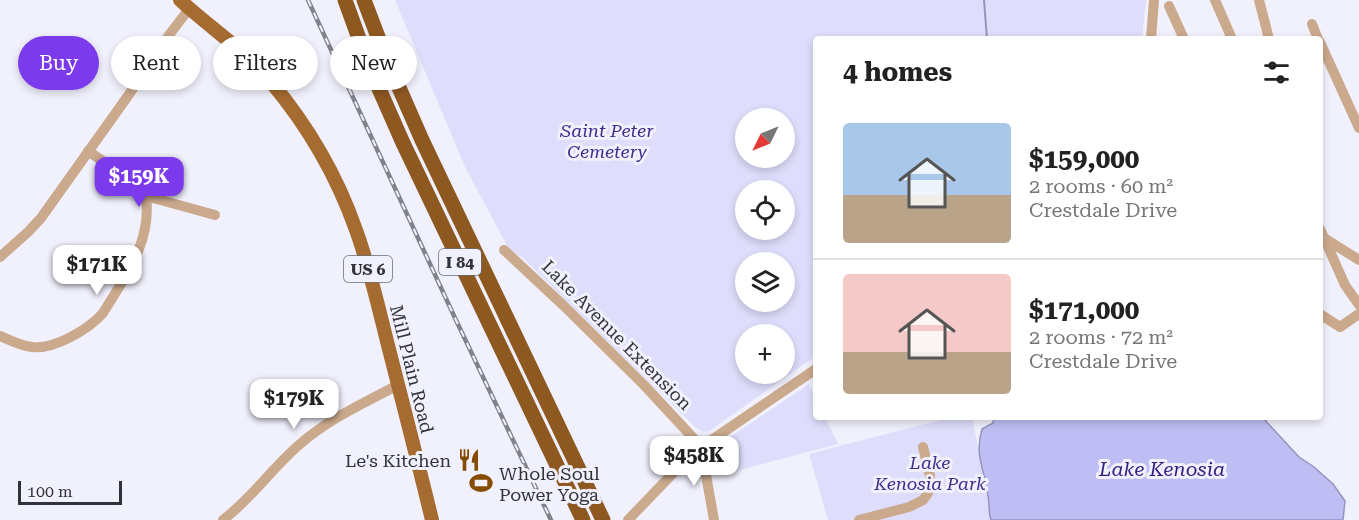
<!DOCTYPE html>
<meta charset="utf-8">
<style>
body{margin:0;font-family:"Roboto Serif",serif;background:#f6f6f6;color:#222;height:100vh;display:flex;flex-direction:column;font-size:22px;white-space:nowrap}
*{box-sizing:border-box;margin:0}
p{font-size:20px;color:#767676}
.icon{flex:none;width:33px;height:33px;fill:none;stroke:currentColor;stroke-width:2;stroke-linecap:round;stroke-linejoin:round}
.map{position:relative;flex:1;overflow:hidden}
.drawer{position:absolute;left:813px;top:36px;width:510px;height:384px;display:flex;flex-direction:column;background:#fff;border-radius:6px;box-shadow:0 3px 9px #0003}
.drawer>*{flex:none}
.banner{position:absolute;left:18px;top:36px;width:570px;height:54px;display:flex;gap:12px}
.needle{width:39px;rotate:227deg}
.buttons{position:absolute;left:735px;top:108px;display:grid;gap:12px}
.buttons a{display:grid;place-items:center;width:60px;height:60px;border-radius:50%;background:#fff;box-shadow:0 3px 9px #0003;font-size:30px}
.scale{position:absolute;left:18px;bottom:15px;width:104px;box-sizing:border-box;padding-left:6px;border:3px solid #323239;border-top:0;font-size:16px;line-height:21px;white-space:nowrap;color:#323239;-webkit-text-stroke:4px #f0f1fc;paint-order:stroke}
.price{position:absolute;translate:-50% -51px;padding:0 14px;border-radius:12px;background:#fff;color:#222;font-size:20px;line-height:39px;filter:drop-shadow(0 2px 3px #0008)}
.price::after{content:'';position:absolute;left:50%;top:36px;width:18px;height:14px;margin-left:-9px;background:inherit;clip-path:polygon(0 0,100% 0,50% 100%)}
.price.selected{background:#7c3aed;color:#fff}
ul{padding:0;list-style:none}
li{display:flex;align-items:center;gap:18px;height:150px;padding:0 30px}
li+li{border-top:2px solid #e0e0e0}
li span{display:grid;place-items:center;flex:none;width:168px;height:120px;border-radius:6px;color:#555}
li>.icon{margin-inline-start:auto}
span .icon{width:72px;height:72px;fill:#fffc;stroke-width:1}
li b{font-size:26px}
h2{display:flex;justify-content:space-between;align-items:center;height:72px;padding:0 30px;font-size:26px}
.pill{padding:0 21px;border-radius:27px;background:#fff;box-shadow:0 3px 9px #0003;font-size:21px;line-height:54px}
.pill.selected{background:#7c3aed;color:#fff}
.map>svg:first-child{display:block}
</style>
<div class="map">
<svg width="1359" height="520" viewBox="0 0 1359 520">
<rect width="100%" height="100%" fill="#f0f1fc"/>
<path fill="#dedefc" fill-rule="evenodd" d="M395,0H1146L1142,39H816V356L709,431C703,433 699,430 694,426L522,257L511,253L465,167ZM746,118H784V158H746ZM746,190H784V230H746ZM746,262H784V302H746ZM746,334H784V374H746Z
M809,384L816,399V417H825L838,444L717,476L714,453L720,444Z
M952,417H972C977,442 982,467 988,492C990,501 988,511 991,520H828L809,454Z"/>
<path fill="#bfbef4" stroke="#9594bc" stroke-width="1.5" d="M994,417H1262L1299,457L1314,467L1333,484L1345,501L1343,520H991C988,512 990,504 988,496C985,470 974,456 982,429L993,423Z"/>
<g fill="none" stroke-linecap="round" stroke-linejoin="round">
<path stroke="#9594bc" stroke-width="2" d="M984,0L987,39"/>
<path stroke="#cba98d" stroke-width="10" d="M1215,0L1232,39
M1259,0L1269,39
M1169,6L1184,39
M1312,24L1318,39
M1151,39L1154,0
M1320,42L1359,128
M88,151L135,183L146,196L215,215
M1320,229L1345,285L1359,305
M1324,238L1359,260
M504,250L564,306L644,385L696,441L700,448L703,458L714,520
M0,257L28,232L41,218L130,93L169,35L189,9
M1320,314L1340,327L1359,314
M0,336C10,340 21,346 32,347C54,350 89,329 103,313C126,275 152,242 146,196
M223,520C252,498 272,468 299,445C328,419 364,403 398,385
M628,520L679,467L700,448L816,369
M859,520L909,507L923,500L928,493L930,476L923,447"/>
<path stroke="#a66b31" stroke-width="14" d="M180,0C210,28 245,50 271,82C308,126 337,176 356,230C371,271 380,315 391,357C405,412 419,466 432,520"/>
<path stroke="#8e5821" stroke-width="15" d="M345,0L369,66L403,143L583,520
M364,0L386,58L422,140L603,520"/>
<g stroke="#82828b" stroke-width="4.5">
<path id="rail" d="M308,0L455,318L551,520"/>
</g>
<use href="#rail" stroke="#f0f1fc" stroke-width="2" stroke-dasharray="7" stroke-linecap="butt"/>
</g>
<defs>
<g id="restaurant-bare" transform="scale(1.8)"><path d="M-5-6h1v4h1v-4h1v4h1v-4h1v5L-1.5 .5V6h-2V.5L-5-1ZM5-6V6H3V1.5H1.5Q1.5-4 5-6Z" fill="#874c03" stroke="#f0f1fc" stroke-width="2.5" paint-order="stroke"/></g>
<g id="stadium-bare" transform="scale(1.8)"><path d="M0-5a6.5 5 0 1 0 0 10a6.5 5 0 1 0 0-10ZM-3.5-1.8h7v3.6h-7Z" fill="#874c03" stroke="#f0f1fc" stroke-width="2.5" paint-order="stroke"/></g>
</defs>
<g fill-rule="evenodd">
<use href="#restaurant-bare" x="469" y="460"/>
<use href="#stadium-bare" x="481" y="483"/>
</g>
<g text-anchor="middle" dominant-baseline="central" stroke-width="6" stroke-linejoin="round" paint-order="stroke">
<g fill="#f0f1fc" stroke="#6b6b74" stroke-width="1.5">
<rect x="439" y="249" width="42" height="26" rx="4.5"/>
<rect x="344" y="256" width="48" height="26" rx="4.5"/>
</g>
<g font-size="16" font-weight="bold" fill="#323239">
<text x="460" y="262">I 84</text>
<text x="368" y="269">US 6</text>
</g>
<g font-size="18" font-style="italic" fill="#3e2c8e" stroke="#f0f1fc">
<text x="607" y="130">Saint Peter<tspan x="607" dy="21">Cemetery</tspan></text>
<text x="930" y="462">Lake<tspan x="930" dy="21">Kenosia Park</tspan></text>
</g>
<g font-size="18" fill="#323239" stroke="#f0f1fc">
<text transform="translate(617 335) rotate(45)">Lake Avenue Extension</text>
<text transform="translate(412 369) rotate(76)">Mill Plain Road</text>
</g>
<g font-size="18" fill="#323239" stroke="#f0f1fc" text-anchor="end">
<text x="451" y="460">Le's Kitchen</text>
<text x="499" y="473" text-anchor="start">Whole Soul<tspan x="499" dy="21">Power Yoga</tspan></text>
</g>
<g font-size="20" font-style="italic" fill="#341e81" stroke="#f0f1fc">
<text x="1162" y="469">Lake Kenosia</text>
</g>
</g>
</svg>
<div class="buttons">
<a><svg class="needle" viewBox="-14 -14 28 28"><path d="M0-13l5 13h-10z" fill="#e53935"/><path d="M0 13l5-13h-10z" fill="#767676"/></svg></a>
<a><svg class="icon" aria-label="locate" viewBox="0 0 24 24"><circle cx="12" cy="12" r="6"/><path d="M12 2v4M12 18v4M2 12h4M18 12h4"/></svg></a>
<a><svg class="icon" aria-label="layers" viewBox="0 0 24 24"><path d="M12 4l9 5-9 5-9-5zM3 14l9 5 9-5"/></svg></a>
<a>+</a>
</div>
<div class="scale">100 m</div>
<b class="price selected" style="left:139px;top:208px">$159K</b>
<b class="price" style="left:97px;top:296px">$171K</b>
<b class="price" style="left:294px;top:430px">$179K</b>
<b class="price" style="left:694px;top:487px">$458K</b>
<div class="banner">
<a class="pill selected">Buy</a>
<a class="pill">Rent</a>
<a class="pill">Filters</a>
<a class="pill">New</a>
</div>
<section class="drawer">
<h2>4 homes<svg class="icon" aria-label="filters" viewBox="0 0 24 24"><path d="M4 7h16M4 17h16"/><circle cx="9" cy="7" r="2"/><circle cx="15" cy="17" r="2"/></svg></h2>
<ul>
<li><span style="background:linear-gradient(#a9c7e8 60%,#b9a48a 0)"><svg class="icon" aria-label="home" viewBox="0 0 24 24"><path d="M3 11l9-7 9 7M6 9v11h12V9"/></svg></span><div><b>$159,000</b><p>2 rooms · 60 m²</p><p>Crestdale Drive</p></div></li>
<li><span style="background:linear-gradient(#f6c9c9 65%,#b9a48a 0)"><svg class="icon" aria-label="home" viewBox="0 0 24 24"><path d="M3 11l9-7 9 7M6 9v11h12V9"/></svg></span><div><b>$171,000</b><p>2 rooms · 72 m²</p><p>Crestdale Drive</p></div></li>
</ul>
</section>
</div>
